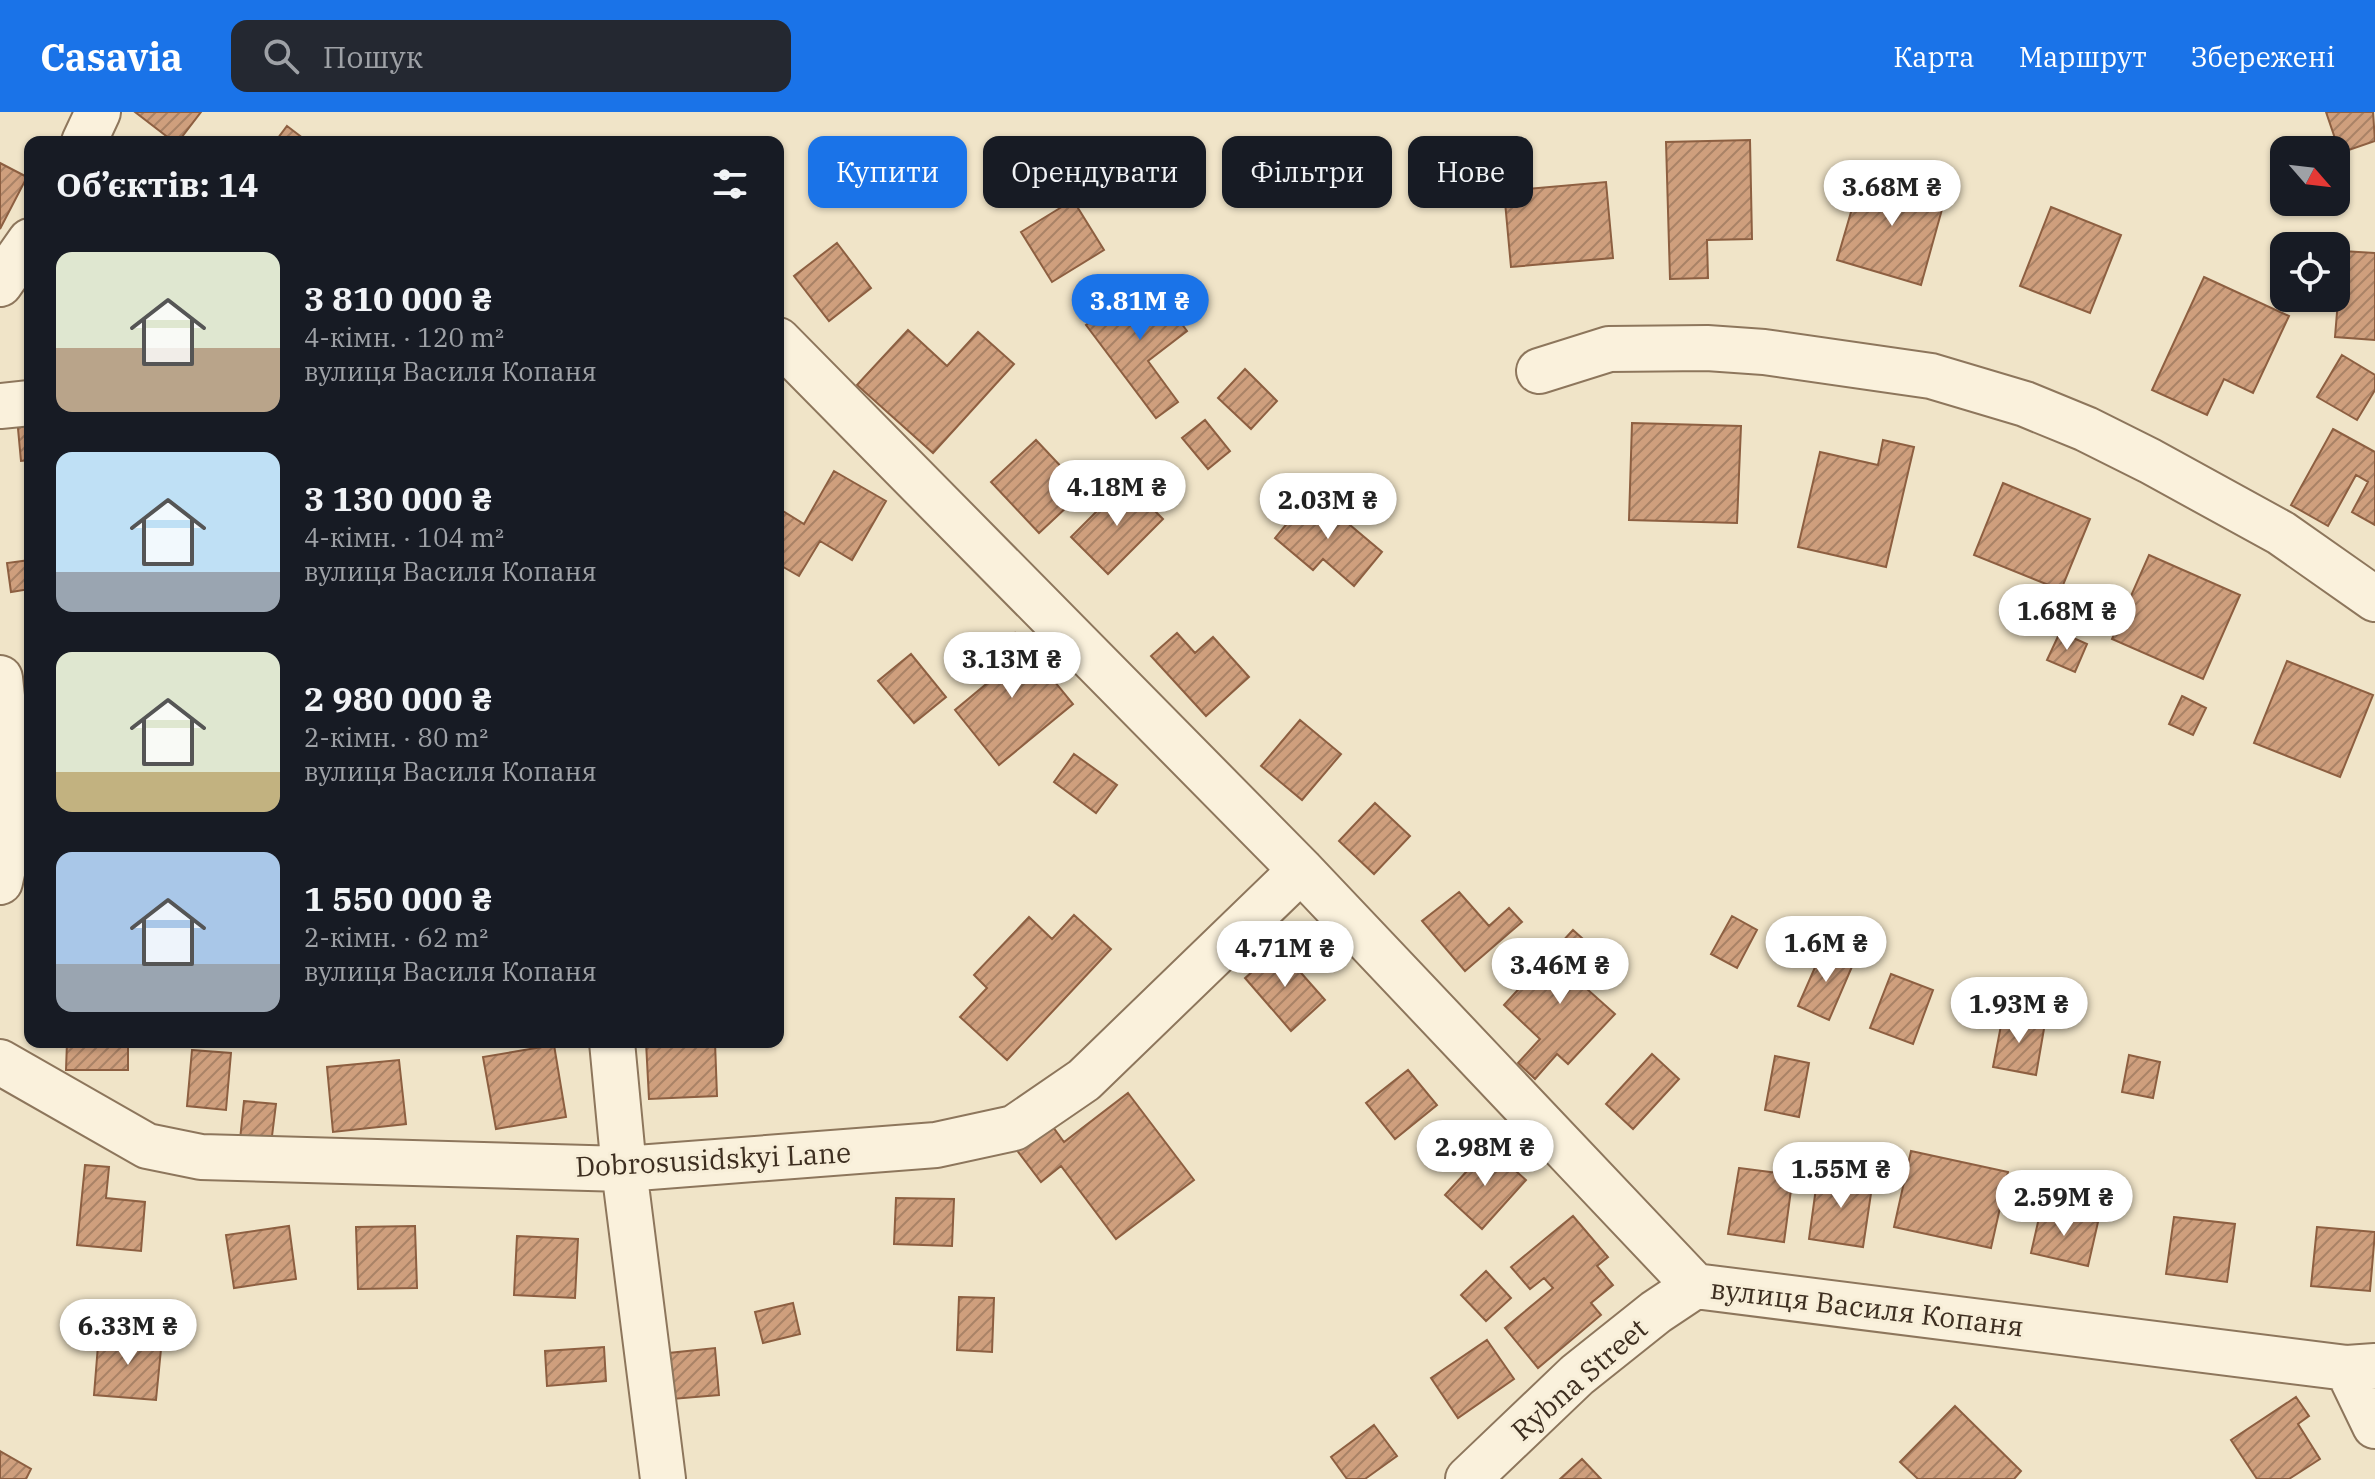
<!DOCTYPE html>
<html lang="uk">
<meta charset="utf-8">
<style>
body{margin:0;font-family:"IBM Plex Serif",serif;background:#242831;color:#f1f3f6;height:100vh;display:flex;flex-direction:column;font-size:30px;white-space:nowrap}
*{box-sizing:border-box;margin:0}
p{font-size:26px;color:#9ea1a6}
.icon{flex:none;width:44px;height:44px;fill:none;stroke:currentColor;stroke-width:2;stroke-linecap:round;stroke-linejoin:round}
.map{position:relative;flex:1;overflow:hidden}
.sheet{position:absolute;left:24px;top:24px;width:760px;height:912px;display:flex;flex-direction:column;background:#171b24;border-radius:16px;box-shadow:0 2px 6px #0004}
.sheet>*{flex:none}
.banner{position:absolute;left:808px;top:24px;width:760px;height:72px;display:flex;gap:16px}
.needle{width:52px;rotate:118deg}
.tools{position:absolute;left:2270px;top:24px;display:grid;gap:16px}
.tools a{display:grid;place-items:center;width:80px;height:80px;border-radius:16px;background:#171b24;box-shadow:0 2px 6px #0004;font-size:40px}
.price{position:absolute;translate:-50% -68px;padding:0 18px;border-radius:28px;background:#fff;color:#222;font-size:26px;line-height:52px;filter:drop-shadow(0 2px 4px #0008)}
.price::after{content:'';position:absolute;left:50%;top:48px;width:24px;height:18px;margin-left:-12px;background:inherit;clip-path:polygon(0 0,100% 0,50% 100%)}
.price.on{background:#1a73e8;color:#fff}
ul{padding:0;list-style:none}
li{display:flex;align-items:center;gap:24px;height:200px;padding:0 32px}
li span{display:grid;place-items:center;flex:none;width:224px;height:160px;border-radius:16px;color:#555}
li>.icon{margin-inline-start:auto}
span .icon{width:96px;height:96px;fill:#fffc;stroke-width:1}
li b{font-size:34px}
h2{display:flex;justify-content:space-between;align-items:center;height:96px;padding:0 32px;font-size:34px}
.tag{padding:0 28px;border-radius:16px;background:#171b24;box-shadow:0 2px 6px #0004;font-size:28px;line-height:72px}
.tag.on{background:#1a73e8;color:#fff}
header{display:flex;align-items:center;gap:48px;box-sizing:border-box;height:112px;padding:0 40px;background:#1a73e8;color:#fff}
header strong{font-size:38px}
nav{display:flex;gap:44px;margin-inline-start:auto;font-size:28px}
.search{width:560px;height:72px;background:#242831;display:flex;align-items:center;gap:20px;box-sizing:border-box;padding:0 28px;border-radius:16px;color:#9ea1a6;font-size:30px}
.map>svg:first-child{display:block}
</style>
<header>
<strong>Casavia</strong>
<div class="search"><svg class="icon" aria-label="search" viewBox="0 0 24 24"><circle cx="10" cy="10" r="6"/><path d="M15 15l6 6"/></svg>Пошук</div>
<nav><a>Карта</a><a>Маршрут</a><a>Збережені</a></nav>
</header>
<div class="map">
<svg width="2375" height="1367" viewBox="0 0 2375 1367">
<defs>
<pattern id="building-hatch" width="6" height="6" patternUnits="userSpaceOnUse" patternTransform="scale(2)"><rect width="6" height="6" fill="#cf9f7d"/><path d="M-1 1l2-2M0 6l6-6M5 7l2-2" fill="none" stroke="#a98266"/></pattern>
</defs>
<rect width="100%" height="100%" fill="#f0e4c8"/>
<path fill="url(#building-hatch)" stroke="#8d5f41" stroke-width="2" d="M135,0H201L178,30H174Z
M2326,0H2373L2375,29L2340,41Z
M287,14L308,30H275Z
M1750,28L1752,127L1707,128L1708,166L1670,167L1666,30Z
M0,51L27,65L0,117Z
M1863,59L1946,83L1921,173L1837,148Z
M1606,70L1613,146L1511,155L1504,79Z
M1073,88L1104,138L1052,170L1021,120Z
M2051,95L2121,123L2090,201L2020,174Z
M837,131L871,176L829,209L794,164Z
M2342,139L2375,141V228L2335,225Z
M2204,165L2289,204L2253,281L2224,267L2207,303L2152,278Z
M1148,167L1187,219L1148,249L1178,290L1156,306L1086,213Z
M908,218L947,254L978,220L1014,252L933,341L857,273Z
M2342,243L2375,263V278L2357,308L2317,285Z
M1245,257L1277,289L1251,317L1218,286Z
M30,305V348L21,349L17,306Z
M1205,308L1230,339L1208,357L1182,326Z
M1632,311L1741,314L1737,411L1629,408Z
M2333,317L2375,340V413L2352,400L2368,370L2356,363L2328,414L2291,393Z
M1036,328L1084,379L1039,421L991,370Z
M1883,328L1914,335L1886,455L1798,435L1820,340L1878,353Z
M834,359L886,389L852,448L820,429L799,464L778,452V396L804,412Z
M1126,370L1163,407L1108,462L1071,425Z
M2003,371L2090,407L2061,478L1974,443Z
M1312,381L1382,440L1354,474L1323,447L1313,458L1275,426Z
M2149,443L2240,483L2203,567L2112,527Z
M30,448V477L11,480L7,451Z
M2060,520L2087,532L2075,560L2047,548Z
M1015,521L1073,592L999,653L955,598L991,568L977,551Z
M1177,521L1195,541L1213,525L1249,565L1206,604L1151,544Z
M911,542L946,585L914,611L878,569Z
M2287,549L2373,583L2340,665L2254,631Z
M2182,584L2206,596L2193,623L2169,612Z
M1300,608L1341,642L1302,688L1261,654Z
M1074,642L1117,673L1096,701L1054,670Z
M1375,691L1410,724L1374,762L1339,729Z
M1459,780L1489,814L1509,796L1522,810L1465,859L1422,809Z
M1074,803L1111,837L1007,948L960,905L987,876L974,863L1029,805L1052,827Z
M1732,804L1757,818L1737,856L1711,842Z
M1573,818L1601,843L1578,869L1615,902L1568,952L1557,942L1535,967L1518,951L1540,927L1504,893Z
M1279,836L1325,888L1291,919L1245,866Z
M1823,837L1854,850L1829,908L1798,894Z
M1891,862L1933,878L1913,932L1870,916Z
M2003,903L2045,911L2036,963L1993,955Z
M67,930H128V958H66Z
M646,930H715L717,984L649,987Z
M554,933L566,1005L496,1017L483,945Z
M192,938L231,941L226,998L187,994Z
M1652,942L1679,967L1633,1017L1606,992Z
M2129,943L2160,950L2153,986L2122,980Z
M1775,944L1809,951L1799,1005L1765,998Z
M399,948L406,1012L333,1020L327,955Z
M1408,958L1437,993L1395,1027L1366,991Z
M1128,981L1194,1068L1116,1127L1061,1054L1041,1070L1016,1037L1050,1011L1064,1030Z
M244,989L276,992L271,1032L240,1028Z
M1489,1035L1526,1068L1482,1117L1445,1083Z
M1911,1039L2008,1060L1991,1136L1894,1115Z
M85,1053L109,1055L106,1086L145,1090L141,1139L77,1133Z
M1739,1056L1793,1063L1784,1130L1728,1122Z
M1818,1061L1873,1068L1863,1135L1809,1127Z
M896,1086L954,1087L952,1134L894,1132Z
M2041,1097L2098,1110L2088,1154L2031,1141Z
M1573,1104L1608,1145L1597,1154L1613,1173L1591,1191L1601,1203L1538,1256L1505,1216L1553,1176L1544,1166L1530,1177L1511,1155Z
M2174,1105L2235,1112L2227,1170L2166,1162Z
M289,1114L296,1167L234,1176L226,1123Z
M415,1114L417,1176L358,1177L356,1115Z
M2317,1115L2375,1120L2370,1179L2311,1174Z
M517,1124L578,1127L575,1186L514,1183Z
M1486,1159L1511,1186L1486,1209L1461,1183Z
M959,1185L994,1186L992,1240L957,1238Z
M793,1191L800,1222L763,1231L755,1200Z
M99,1221L162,1227L156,1288L94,1283Z
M1487,1228L1514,1267L1458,1306L1431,1266Z
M604,1235L606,1269L547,1274L545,1239Z
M715,1236L719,1283L672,1287L669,1241Z
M2296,1285L2309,1304L2298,1312L2320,1347L2289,1367H2257L2231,1328Z
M1955,1294L2021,1359L2014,1367H1918L1900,1350Z
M1374,1313L1397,1344L1365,1367H1347L1331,1345Z
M0,1339L31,1357L26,1367H0Z
M1582,1347L1601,1367H1560Z"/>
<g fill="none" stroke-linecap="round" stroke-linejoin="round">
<g stroke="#8d765c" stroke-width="48">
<path id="street" d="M84,30L98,0
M0,172L30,129
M778,228L1301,758L1695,1174L2347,1256L2375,1254
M1539,259L1609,237L1707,236L1764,240L1931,264L2025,292L2086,317L2150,349L2281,421L2375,487
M0,294L30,291
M0,566L15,703L0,770
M612,930L624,1057L663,1367
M0,950L147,1034L201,1045L624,1057L936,1033L1014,1016L1084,968L1301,758
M2347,1256L2375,1314
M1468,1367L1577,1263L1656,1200L1695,1174"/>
</g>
<use href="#street" stroke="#faf1dc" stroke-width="44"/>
</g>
<g text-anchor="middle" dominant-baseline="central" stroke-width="6" stroke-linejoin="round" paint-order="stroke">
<g font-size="28" fill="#3d2e20" stroke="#f7eed8">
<text transform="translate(713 1047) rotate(-3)">Dobrosusidskyi Lane</text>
<text transform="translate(1867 1195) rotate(7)">вулиця Василя Копаня</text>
<text transform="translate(1579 1267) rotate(-41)">Rybna Street</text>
</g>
</g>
</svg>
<div class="tools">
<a><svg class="needle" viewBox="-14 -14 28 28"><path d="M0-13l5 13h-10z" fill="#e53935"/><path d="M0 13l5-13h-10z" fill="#9ea1a6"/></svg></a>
<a><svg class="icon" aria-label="locate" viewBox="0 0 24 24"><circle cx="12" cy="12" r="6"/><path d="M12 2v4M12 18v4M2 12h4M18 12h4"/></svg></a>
</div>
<b class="price" style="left:1892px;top:116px">3.68M ₴</b>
<b class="price on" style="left:1140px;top:230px">3.81M ₴</b>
<b class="price" style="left:1117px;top:416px">4.18M ₴</b>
<b class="price" style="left:1328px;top:429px">2.03M ₴</b>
<b class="price" style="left:2067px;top:540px">1.68M ₴</b>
<b class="price" style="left:1012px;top:588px">3.13M ₴</b>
<b class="price" style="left:1826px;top:872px">1.6M ₴</b>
<b class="price" style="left:1285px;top:877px">4.71M ₴</b>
<b class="price" style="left:1560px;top:894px">3.46M ₴</b>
<b class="price" style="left:2019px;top:933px">1.93M ₴</b>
<b class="price" style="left:1485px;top:1076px">2.98M ₴</b>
<b class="price" style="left:1841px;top:1098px">1.55M ₴</b>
<b class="price" style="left:2064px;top:1126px">2.59M ₴</b>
<b class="price" style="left:128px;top:1255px">6.33M ₴</b>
<div class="banner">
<a class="tag on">Купити</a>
<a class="tag">Орендувати</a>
<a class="tag">Фільтри</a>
<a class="tag">Нове</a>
</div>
<section class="sheet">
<h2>Об’єктів: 14<svg class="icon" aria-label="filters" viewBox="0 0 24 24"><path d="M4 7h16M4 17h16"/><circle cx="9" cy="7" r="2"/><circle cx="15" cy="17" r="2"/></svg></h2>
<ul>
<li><span style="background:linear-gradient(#dfe7d0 60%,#b9a48a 0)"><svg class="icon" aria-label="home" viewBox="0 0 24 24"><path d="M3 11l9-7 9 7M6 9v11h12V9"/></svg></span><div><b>3 810 000 ₴</b><p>4-кімн. · 120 m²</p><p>вулиця Василя Копаня</p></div></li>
<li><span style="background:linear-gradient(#bfe0f5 75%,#9aa5b1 0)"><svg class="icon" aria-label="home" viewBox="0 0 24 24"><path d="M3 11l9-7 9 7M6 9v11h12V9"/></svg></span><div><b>3 130 000 ₴</b><p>4-кімн. · 104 m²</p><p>вулиця Василя Копаня</p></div></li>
<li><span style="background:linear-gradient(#dfe7d0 75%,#c2b280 0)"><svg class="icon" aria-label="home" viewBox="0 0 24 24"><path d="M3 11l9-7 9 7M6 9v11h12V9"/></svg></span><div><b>2 980 000 ₴</b><p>2-кімн. · 80 m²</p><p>вулиця Василя Копаня</p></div></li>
<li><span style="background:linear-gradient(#a9c7e8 70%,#9aa5b1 0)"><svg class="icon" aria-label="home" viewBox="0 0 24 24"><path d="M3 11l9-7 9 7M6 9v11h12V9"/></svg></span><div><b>1 550 000 ₴</b><p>2-кімн. · 62 m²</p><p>вулиця Василя Копаня</p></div></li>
</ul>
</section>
</div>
